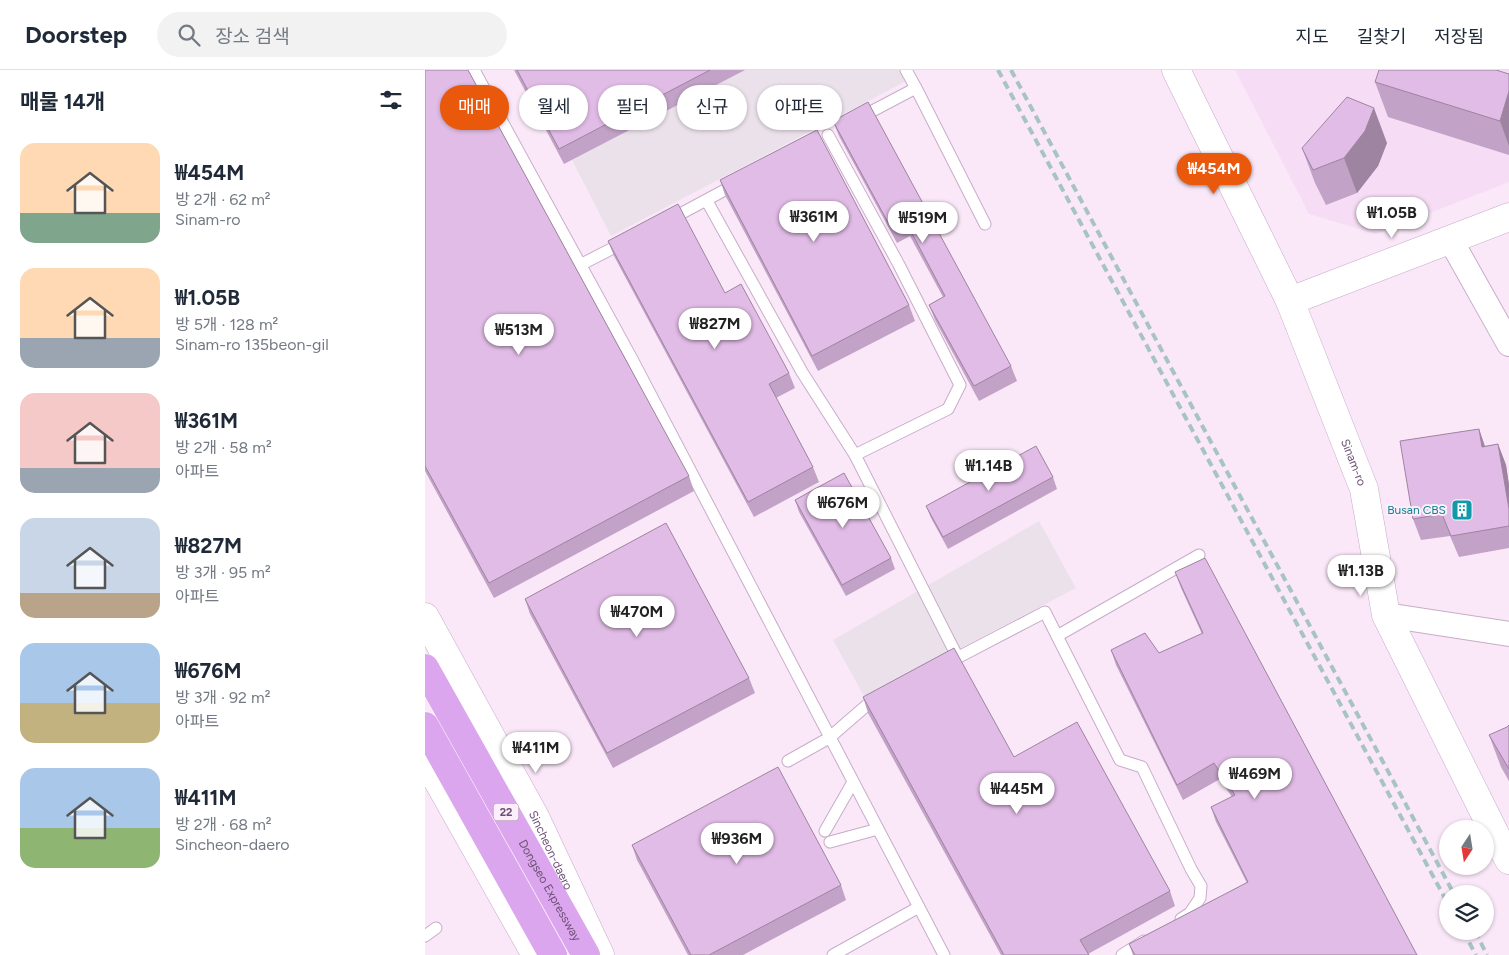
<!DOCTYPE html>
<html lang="ko">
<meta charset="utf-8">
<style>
body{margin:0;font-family:Figtree,"Noto Sans KR",sans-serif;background:#f2f2f3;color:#1f2937;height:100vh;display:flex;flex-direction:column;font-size:19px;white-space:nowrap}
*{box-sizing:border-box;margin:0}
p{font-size:16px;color:#747a83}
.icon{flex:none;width:28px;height:28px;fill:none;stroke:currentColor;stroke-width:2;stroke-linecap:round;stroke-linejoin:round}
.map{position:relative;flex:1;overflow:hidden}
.side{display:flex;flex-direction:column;background:#fff;width:425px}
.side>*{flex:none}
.banner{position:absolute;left:15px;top:15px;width:475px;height:45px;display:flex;gap:10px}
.needle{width:32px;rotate:192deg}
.controls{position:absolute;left:1014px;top:750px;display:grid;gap:10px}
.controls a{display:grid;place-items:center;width:55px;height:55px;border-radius:50%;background:#fff;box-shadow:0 1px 4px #0004;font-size:25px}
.price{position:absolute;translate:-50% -42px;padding:0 11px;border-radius:18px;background:#fff;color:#222;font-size:16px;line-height:32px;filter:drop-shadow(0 1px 2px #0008)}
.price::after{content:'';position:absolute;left:50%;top:30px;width:15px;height:11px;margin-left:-8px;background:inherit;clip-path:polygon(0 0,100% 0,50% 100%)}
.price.on{background:#ea580c;color:#fff}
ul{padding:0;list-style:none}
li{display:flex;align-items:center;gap:15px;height:125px;padding:0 20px}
li span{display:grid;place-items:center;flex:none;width:140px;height:100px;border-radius:15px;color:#555}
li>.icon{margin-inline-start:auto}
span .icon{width:60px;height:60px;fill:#fffc;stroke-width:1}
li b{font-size:21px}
h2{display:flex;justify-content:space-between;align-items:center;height:60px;padding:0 20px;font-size:21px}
.tag{padding:0 18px;border-radius:22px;background:#fff;box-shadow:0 1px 4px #0004;font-size:18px;line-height:45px}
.tag.on{background:#ea580c;color:#fff}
header{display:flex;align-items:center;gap:30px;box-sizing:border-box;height:70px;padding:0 25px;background:#fff;border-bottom:1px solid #e0e1e3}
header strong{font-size:24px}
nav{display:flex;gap:28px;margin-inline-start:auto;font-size:18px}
.search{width:350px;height:45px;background:#f2f2f3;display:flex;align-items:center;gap:12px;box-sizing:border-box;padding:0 18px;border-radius:28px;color:#747a83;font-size:19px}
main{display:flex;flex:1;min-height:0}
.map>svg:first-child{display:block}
</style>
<header>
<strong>Doorstep</strong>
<div class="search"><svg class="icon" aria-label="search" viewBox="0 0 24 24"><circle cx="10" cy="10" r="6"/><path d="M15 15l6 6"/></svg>장소 검색</div>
<nav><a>지도</a><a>길찾기</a><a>저장됨</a></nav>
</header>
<main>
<section class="side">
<h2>매물 14개<svg class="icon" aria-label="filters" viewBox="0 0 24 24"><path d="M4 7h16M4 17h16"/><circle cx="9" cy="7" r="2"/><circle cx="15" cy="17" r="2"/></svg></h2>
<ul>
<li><span style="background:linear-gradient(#ffd9b3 70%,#7fa58c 0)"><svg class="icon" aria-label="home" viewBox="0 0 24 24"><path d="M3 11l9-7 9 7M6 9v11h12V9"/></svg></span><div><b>₩454M</b><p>방 2개 · 62 m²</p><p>Sinam-ro</p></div></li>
<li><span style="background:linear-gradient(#ffd9b3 70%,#9aa5b1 0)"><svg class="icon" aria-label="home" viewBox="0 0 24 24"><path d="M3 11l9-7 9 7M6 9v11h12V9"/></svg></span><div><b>₩1.05B</b><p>방 5개 · 128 m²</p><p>Sinam-ro 135beon-gil</p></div></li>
<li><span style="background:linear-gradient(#f6c9c9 75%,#9aa5b1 0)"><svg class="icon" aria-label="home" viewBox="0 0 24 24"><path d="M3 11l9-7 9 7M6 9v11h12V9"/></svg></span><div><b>₩361M</b><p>방 2개 · 58 m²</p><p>아파트</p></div></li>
<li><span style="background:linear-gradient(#c9d6e8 75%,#b9a48a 0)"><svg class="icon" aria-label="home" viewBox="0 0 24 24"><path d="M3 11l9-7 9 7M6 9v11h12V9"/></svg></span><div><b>₩827M</b><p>방 3개 · 95 m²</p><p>아파트</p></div></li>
<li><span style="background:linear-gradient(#a9c7e8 60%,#c2b280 0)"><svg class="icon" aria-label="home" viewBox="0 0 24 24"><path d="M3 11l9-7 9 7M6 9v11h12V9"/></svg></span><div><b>₩676M</b><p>방 3개 · 92 m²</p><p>아파트</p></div></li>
<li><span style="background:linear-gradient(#a9c7e8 60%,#8fb573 0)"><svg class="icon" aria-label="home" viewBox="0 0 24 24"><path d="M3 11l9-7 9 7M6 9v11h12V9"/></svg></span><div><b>₩411M</b><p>방 2개 · 68 m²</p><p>Sincheon-daero</p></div></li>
</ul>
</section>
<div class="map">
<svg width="1084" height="885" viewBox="0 0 1084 885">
<rect width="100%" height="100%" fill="#fae8f9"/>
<path fill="#f6ddf5" d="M810,0H1084V112L951,164L884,144Z"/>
<path fill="#ebe1eb" d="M317,0H480L485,9L186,166L147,90Z
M614,451L651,518L440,628L408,570Z"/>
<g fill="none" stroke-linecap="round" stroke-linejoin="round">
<g stroke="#c7adc8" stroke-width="13">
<path id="lane" d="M49,0L207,289L519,885
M491,18L560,154
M436,47L491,18L481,0
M403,65L473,193L535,315L523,339L430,385
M280,131L283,133L377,302L430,385L533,588
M244,150L311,114
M155,195L198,173
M526,591L620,542L632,566
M363,691L404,668L442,635L454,629
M400,761L428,712
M405,772L453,759
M756,849L765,843L775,828L776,816L766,799L717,697L695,690L632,566L774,485
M0,866L11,858
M408,885L494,837
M697,885L719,871"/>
</g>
<g stroke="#c7adc8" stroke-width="26">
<path id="street" d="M1025,169L1084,274
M961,545L1084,564"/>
</g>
<g stroke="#c6a9c9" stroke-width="29">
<g id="secondary">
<path id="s1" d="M751,0L865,231L939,419L961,545L1070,764L1084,790"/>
<path d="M865,231L1084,147"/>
<path id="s2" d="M0,547L110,747L175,885"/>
<path d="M0,688L111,885"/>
</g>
</g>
<g stroke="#fff" stroke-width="29">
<g id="highway">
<path id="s3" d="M0,598L161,885"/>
<path d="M0,656L128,885"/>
</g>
</g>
<use href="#lane" stroke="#fff" stroke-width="11"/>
<use href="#street" stroke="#fff" stroke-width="24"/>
<use href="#secondary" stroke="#fff" stroke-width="28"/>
<use href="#highway" stroke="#dba6ee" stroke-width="28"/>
<path stroke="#a7c3c3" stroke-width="4" stroke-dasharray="8 5" stroke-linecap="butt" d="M573,0L1022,832
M586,0L1029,824
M1038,861L1051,885
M1050,861L1062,885"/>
</g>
<path fill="#c2a2c6" d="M0,0L264,406L269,421L69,528L0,401Z
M89,0H320L139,94Z
M1084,4V85L963,47L950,12Z
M408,51L586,296L592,311L554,331L510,250L504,235L518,227L485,166L472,173L414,66Z
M962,73L953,96L932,123L901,135L890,113L877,78Z
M295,110L484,235L490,251L393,301L300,125Z
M183,171L300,223L364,303L370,318L351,328L388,397L394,412L329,447L189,186Z
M1054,359L1060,376L1073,374L1081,395L1084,415V478L1034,487L1025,466L996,470L988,449Z
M628,407L632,419L523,479L506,448L501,436Z
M370,430L466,488L470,499L421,526L374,442Z
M750,502L992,885H708L704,874L822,813L791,752L786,737L807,727L795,709L758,730L691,595L686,580L734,583L777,564L756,518Z
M100,529L324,608L330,623L188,698L105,544Z
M438,627L589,687L745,821L750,836L663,884L664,885H576L443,643Z
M1084,655V711L1076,697L1064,665L1082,657Z
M207,775L416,815L421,830L318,885H263L212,790Z"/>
<path fill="#9e84a1" d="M1084,21V76L1075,51Z
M949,38L962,73L953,96L932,123L919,88Z
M1054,359L1061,380L1057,377Z
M1073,374L1081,395L1084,415V439Z"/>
<path fill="#e1bce6" stroke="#9e84a1" d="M0,0H43L264,406L64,513L0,396Z
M92,0H285L134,79Z
M954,0H1071L1084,4V21L1075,51L950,12Z
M922,27L949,38L940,61L919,88L888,100L877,78Z
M443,32L586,296L549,316L504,235L520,226L480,150L466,158L408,51Z
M392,60L484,235L387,286L295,110Z
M253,134L300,223L316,214L364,303L344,314L388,397L323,432L183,171Z
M1054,359L1057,377L1073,374L1084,439V456L1026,466L1017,444L988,449L975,371Z
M611,376L628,407L518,467L501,436Z
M419,403L466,488L417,515L370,430Z
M241,453L324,608L182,683L100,529Z
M780,488L992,885H710L704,874L823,812L786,737L810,725L789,693L752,715L686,580L720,563L734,583L778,563L750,502Z
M529,578L589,687L652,652L745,821L655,870L664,885H579L438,627Z
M1084,655V699L1064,665L1082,657Z
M353,697L416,815L284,885H266L207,775Z"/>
<defs>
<g id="building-square" transform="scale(1.125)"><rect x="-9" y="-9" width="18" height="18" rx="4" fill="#0f9aa8" stroke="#fdeefc"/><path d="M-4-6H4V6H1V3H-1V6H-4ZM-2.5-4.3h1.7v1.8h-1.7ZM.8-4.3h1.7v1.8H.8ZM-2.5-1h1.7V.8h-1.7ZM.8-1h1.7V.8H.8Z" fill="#fff"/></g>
</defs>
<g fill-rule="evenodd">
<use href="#building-square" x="1037" y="440"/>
</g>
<g text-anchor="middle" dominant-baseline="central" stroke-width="4" stroke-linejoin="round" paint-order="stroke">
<rect fill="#fdeefc" stroke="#987f9b" stroke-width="1" x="68.5" y="733.5" width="25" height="17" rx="4"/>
<g font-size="11" font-weight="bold" fill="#6c4f72">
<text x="81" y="742">22</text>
</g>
<g font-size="12" fill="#6c4f72" stroke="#fdeefc">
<text stroke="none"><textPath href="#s1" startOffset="431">Sinam-ro</textPath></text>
<text stroke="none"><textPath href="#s2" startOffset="265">Sincheon-daero</textPath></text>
<text stroke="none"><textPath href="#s3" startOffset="255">Dongseo Expressway</textPath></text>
</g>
<g font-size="12" fill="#0d838f" stroke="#fdeefc" text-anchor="end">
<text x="1021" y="440">Busan CBS</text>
</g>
</g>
</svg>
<div class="controls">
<a><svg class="needle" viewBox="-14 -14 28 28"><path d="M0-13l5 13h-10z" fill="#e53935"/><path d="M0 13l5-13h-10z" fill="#747a83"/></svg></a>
<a><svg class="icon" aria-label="layers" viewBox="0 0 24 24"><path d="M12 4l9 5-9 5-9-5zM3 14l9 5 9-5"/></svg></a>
</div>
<b class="price on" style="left:789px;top:125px">₩454M</b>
<b class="price" style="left:967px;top:169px">₩1.05B</b>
<b class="price" style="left:389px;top:173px">₩361M</b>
<b class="price" style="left:498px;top:174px">₩519M</b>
<b class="price" style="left:290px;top:280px">₩827M</b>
<b class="price" style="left:94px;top:286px">₩513M</b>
<b class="price" style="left:564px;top:422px">₩1.14B</b>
<b class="price" style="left:418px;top:459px">₩676M</b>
<b class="price" style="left:936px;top:527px">₩1.13B</b>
<b class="price" style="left:212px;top:568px">₩470M</b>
<b class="price" style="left:111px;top:704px">₩411M</b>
<b class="price" style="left:830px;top:730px">₩469M</b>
<b class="price" style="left:592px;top:745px">₩445M</b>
<b class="price" style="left:312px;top:795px">₩936M</b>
<div class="banner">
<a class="tag on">매매</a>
<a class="tag">월세</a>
<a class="tag">필터</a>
<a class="tag">신규</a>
<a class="tag">아파트</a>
</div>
</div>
</main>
